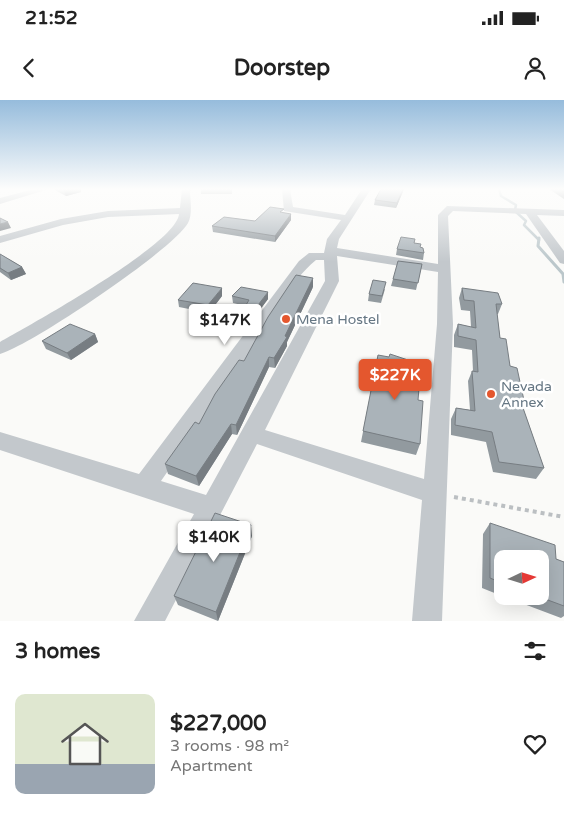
<!DOCTYPE html>
<meta charset="utf-8">
<style>
body{margin:0;font-family:"Varela Round",sans-serif;background:#f6f6f6;color:#222;height:100vh;display:flex;flex-direction:column;font-size:19px;white-space:nowrap}
*{box-sizing:border-box;margin:0}
p{font-size:16px;color:#767676}
.icon{flex:none;width:28px;height:28px;fill:none;stroke:currentColor;stroke-width:2;stroke-linecap:round;stroke-linejoin:round}
.map{position:relative;height:521px;overflow:hidden}
.panel{display:flex;flex-direction:column;background:#fff;flex:1}
.panel>*{flex:none}
.needle{width:32px;rotate:86deg}
.controls{position:absolute;left:494px;top:450px;display:grid;gap:10px}
.controls a{display:grid;place-items:center;width:55px;height:55px;border-radius:10px;background:#fff;box-shadow:0 5px 20px #0002;font-size:25px}
.price{position:absolute;translate:-50% -42px;padding:0 11px;border-radius:5px;background:#fff;color:#222;font-size:16px;line-height:32px;filter:drop-shadow(0 1px 2px #0008)}
.price::after{content:'';position:absolute;left:50%;top:30px;width:15px;height:11px;margin-left:-8px;background:inherit;clip-path:polygon(0 0,100% 0,50% 100%)}
.price.on{background:#e4572e;color:#fff}
ul{padding:0;list-style:none}
li{display:flex;align-items:center;gap:15px;height:125px;padding:0 15px}
li+li{border-top:1px solid #e0e0e0}
li span{display:grid;place-items:center;flex:none;width:140px;height:100px;border-radius:10px;color:#555}
li>.icon{margin-inline-start:auto}
span .icon{width:60px;height:60px;fill:#fffc;stroke-width:1}
li b{font-size:21px}
h2{display:flex;justify-content:space-between;align-items:center;height:60px;padding:0 15px;font-size:21px}
.status{display:flex;justify-content:space-between;align-items:center;height:35px;padding:0 25px;background:#fff;direction:ltr}
.status svg{height:14px;fill:currentColor}
header{display:flex;justify-content:space-between;align-items:center;height:65px;padding:0 15px;background:#fff;font-size:22px;font-weight:700}
.map>svg:first-child{display:block}
</style>
<div class="status"><b>21:52</b><svg viewBox="0 0 49 12"><path d="M0 12V9h3v3zM5 12V6h3v6zM10 12V3h3v9zM15 12V0h3v12zM26 1h20v11H26zM47 4h2v5h-2z"/></svg></div>
<header><svg class="icon" aria-label="back" viewBox="0 0 24 24"><path d="M15 5l-7 7 7 7"/></svg>Doorstep<svg class="icon" aria-label="person" viewBox="0 0 24 24"><circle cx="12" cy="8" r="4"/><path d="M4 21q1-7 8-7t8 7"/></svg></header>
<div class="map">
<svg width="564" height="521" viewBox="0 0 564 521">
<rect width="100%" height="100%" fill="#fafaf8"/>
<g fill="none" stroke-linecap="round" stroke-linejoin="round">
<path stroke="#bbc7cb" stroke-width="2.5" d="M499,89L501,96L516,105L515,110
M516,112L526,121L524,125L539,140"/>
<path stroke="#bbc7cb" stroke-width="3" d="M539,138L538,146L563,174L564,182"/>
<path stroke="#bbbfc2" stroke-width="4" stroke-dasharray="4 4" stroke-linecap="butt" d="M454,397L564,417"/>
<path fill="#c3c8cc" fill-rule="evenodd" d="M34,89H49L0,104V98Z
M182,89H190C190,99 193,114 188,123C174,149 30,246 0,254V242C30,225 177,144 179,114L108,117L63,125L0,143V136L61,119L108,111L180,108Z
M282,89H290L293,107L345,115L362,89H371L339,139L337,148L438,164V115L447,106L564,110V116L537,115L564,151V164L560,163L526,114L453,111L448,116L453,224L442,521H412L422,400L257,344L165,521H134L194,414L0,350V332L139,374L299,161L309,153H324L327,139L341,120L284,111ZM337,156L438,172L437,224L424,379L265,330L339,181ZM316,160H324L325,181L206,395L161,381C191,337 222,294 252,249C272,220 288,183 316,160Z"/>
</g>
<path fill="#929a9f" d="M53,89H81V92L66,96Z
M201,89H232V94H201Z
M404,89L396,108L374,105L375,100Z
M549,89H564V99Z
M291,120L275,142L213,132L212,126L255,121Z
M414,143L420,147L424,153L423,160L396,155L397,149Z
M0,154L22,167L26,174L11,180L0,172Z
M422,164L416,190L391,186L393,179Z
M313,187L287,242V246L275,268L269,267L237,335L232,334L199,386L168,374L165,364L199,324L244,261Z
M462,188L502,204L498,214H497L500,238L510,266L525,305L523,308L544,368L536,379L493,372L486,342L451,335V319L456,308L470,310L468,281L472,271H473L472,250L454,247V235L458,224L471,227L470,211L461,210L459,198Z
M385,189L381,203L368,201L369,194Z
M222,196L209,213L179,207L178,200Z
M232,196L268,199L250,223L240,222V215L246,206L233,203Z
M95,234L98,242L71,260L46,249L42,241Z
M378,255L413,275L420,344L416,355L361,342Z
M490,423L556,459L564,462V516L561,518L503,496H540L502,459V496L482,488L483,434Z
M252,436L218,521L178,505L174,496Z"/>
<path fill="#777d82" d="M69,89H81V92L66,96L64,90Z
M403,89H404L396,108L397,103Z
M291,114V120L275,142V136Z
M8,122L11,128L0,131V124Z
M22,167L26,174L11,180L8,173Z
M313,178V187L287,242V246L275,268L274,258Z
M222,188V196L209,213L208,205Z
M268,192V199L250,223L249,217Z
M95,234L98,242L71,260L67,253Z
M269,257V267L237,335L236,325Z
M231,324L232,334L199,386L196,376Z
M251,425L252,436L218,521L216,512Z"/>
<path fill="#aab3b9" stroke="#777d82" d="M381,89H403L397,103L375,100Z
M559,89H564V92Z
M270,107L284,109L280,112L291,114L275,136L212,126L224,117L255,121Z
M0,118L8,122L0,124Z
M401,137L415,139L414,143L421,144L420,147L423,148L424,153L397,149Z
M0,154L22,167L8,173L0,168Z
M398,161L422,164L418,183L393,179Z
M296,175L313,178L285,236L287,237L274,258L269,257L236,325L231,324L196,376L165,364L195,322L199,324L215,294L239,260L244,261L268,217Z
M373,180L386,182L382,196L369,194Z
M193,183L222,188L208,205L178,200Z
M241,187L268,192L249,217L240,215L249,200L232,196Z
M462,188L498,193L502,204H496L500,238L506,239L510,266L517,268L525,305H522L544,368L499,362L492,332L455,325L456,308L475,311L472,271L478,272L476,240L458,236V224L476,228L474,201L464,200Z
M70,224L95,234L67,253L42,241Z
M390,254L414,262L413,275L420,277L418,300L423,301L420,344L363,331L378,255L389,257Z
M215,413L251,425L216,512L174,496Z
M490,423L555,445L556,459L564,462V506L537,496H540V459H502V483L490,478Z"/>
<linearGradient id="sky" x2="0" y2="1"><stop stop-color="#96bcdc"/><stop offset="0.55" stop-color="#fdfdfc"/><stop offset="1" stop-color="#fdfdfc" stop-opacity="0"/></linearGradient>
<rect width="564" height="162" fill="url(#sky)"/>
<g fill="#e4572e" stroke="#fff" stroke-width="2">
<circle cx="286" cy="219" r="5"/>
<circle cx="491" cy="294" r="5"/>
</g>
<g text-anchor="middle" dominant-baseline="central" stroke-width="5" stroke-linejoin="round" paint-order="stroke">
<g font-size="14" fill="#657683" stroke="#fff" text-anchor="start">
<text x="296" y="219">Mena Hostel</text>
<text x="501" y="286">Nevada<tspan x="501" dy="16">Annex</tspan></text>
</g>
</g>
</svg>
<div class="controls">
<a><svg class="needle" viewBox="-14 -14 28 28"><path d="M0-13l5 13h-10z" fill="#e53935"/><path d="M0 13l5-13h-10z" fill="#767676"/></svg></a>
</div>
<b class="price" style="left:225px;top:246px">$147K</b>
<b class="price on" style="left:395px;top:301px">$227K</b>
<b class="price" style="left:214px;top:463px">$140K</b>
</div>
<section class="panel">
<h2>3 homes<svg class="icon" aria-label="filters" viewBox="0 0 24 24"><path d="M4 7h16M4 17h16"/><circle cx="9" cy="7" r="2"/><circle cx="15" cy="17" r="2"/></svg></h2>
<ul>
<li><span style="background:linear-gradient(#dfe7d0 70%,#9aa5b1 0)"><svg class="icon" aria-label="home" viewBox="0 0 24 24"><path d="M3 11l9-7 9 7M6 9v11h12V9"/></svg></span><div><b>$227,000</b><p>3 rooms · 98 m²</p><p>Apartment</p></div><svg class="icon" aria-label="heart" viewBox="0 0 24 24"><path d="M12 20l-8-8c-3-5 5-10 8-4 3-6 11-1 8 4z"/></svg></li>
</ul>
</section>
